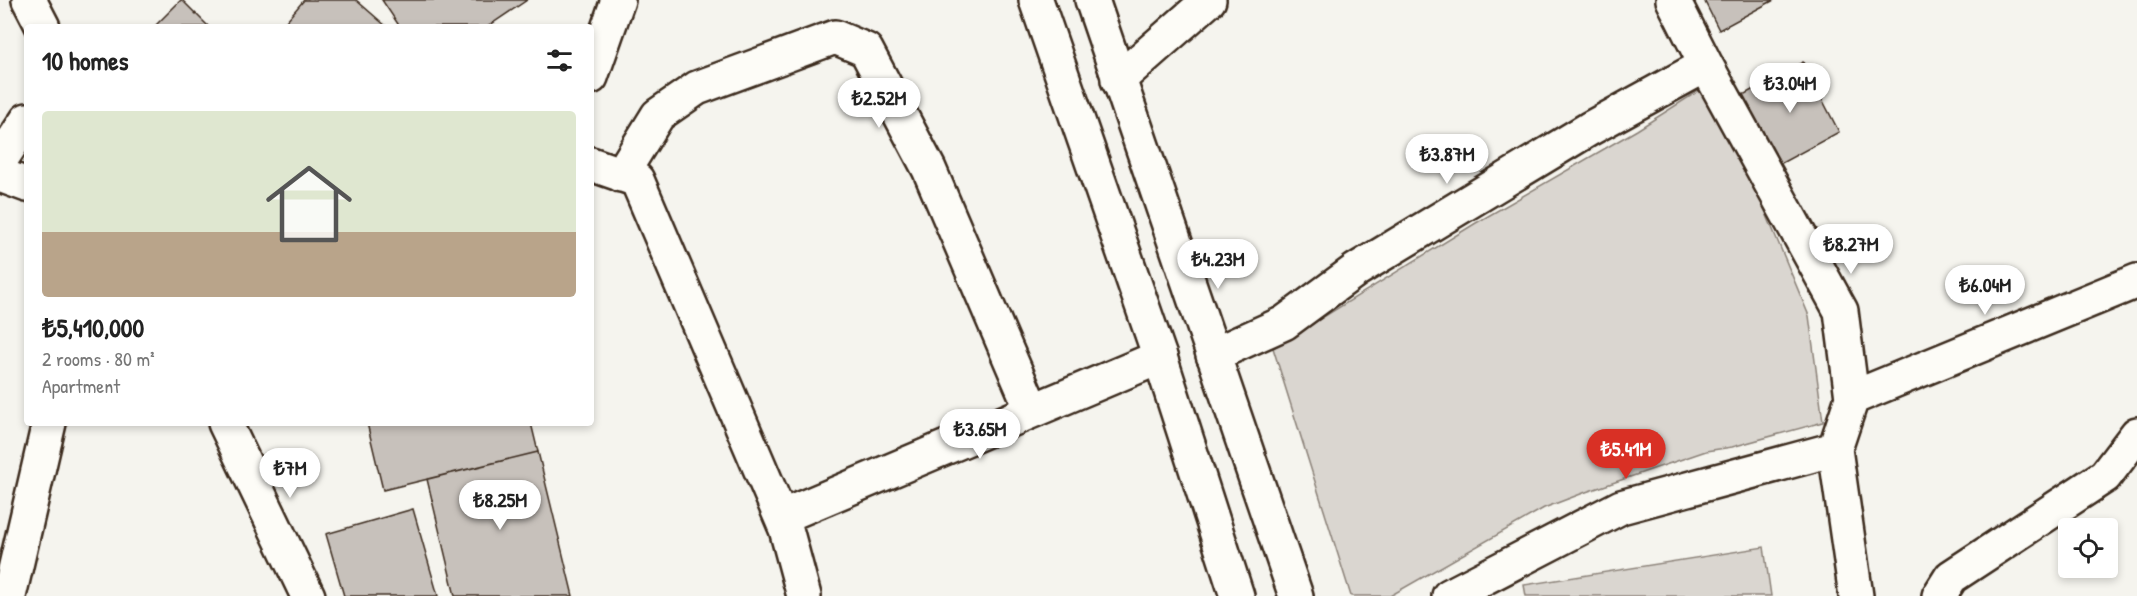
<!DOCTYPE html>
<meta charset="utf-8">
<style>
body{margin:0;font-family:"Patrick Hand",sans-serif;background:#f6f6f6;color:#222;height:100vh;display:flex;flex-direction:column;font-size:22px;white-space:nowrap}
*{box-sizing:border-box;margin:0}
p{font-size:20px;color:#767676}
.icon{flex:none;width:33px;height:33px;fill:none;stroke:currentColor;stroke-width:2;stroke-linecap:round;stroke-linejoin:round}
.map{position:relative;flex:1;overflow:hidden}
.sheet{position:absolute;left:24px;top:24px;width:570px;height:402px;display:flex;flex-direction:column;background:#fff;border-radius:6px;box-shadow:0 3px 9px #0003}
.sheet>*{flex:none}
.controls{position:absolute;left:2058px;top:518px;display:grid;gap:12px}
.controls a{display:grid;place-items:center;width:60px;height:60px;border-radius:6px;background:#fff;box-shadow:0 3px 9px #0003;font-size:30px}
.price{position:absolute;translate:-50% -51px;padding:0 14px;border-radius:21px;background:#fff;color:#222;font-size:20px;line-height:39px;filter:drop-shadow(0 2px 3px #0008)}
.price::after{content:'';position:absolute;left:50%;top:36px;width:18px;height:14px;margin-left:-9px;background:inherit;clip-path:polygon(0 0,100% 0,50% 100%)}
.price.current{background:#d93025;color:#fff}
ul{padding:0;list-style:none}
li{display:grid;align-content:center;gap:12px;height:318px;padding:0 18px}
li+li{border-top:2px solid #e0e0e0}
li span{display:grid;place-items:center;height:186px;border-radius:6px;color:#555}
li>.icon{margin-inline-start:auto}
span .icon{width:108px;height:108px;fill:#fffc;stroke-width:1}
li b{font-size:26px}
h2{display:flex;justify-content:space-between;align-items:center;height:72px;padding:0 18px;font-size:26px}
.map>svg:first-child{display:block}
</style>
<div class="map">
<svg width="2137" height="596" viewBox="0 0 2137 596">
<rect width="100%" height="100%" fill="#f5f4ee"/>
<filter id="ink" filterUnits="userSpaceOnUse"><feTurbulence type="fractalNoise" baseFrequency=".0167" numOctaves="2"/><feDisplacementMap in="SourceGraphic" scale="12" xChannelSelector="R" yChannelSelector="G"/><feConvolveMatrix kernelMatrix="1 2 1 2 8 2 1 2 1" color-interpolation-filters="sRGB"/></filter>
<g filter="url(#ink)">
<path fill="#dad6d0" stroke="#8a8077" stroke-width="1.5" d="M1700,90L1722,124L1758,194L1809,316L1823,422L1732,447L1706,451L1586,492L1544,508L1390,596H1351L1273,348L1476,223L1637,130Z
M1764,547L1771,596H1526L1524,585Z"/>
<path fill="#c7c1bb" stroke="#3b2a1e" stroke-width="1.5" d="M182,0L209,27H154L181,0Z
M304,0H356L387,27H281Z
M382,0H527L487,27H400Z
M1704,0H1774L1719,30Z
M1803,62L1839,132L1778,165L1741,96Z
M367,423H531L538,452L383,490Z
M538,452L573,596H455L427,479Z
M413,509L438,596H344L326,534Z"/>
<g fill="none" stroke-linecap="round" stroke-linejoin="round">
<g stroke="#3b2a1e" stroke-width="38">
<path id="minor" d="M29,0L43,27
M1673,0L1706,65L1841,311L1852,398L1835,449L1856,596
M591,77L618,0
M1118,80L1209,0
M0,161L27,120
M591,164L637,180L786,529L804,596
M0,175L27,185
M621,175L658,115L697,88L835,37L866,50L929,169L1032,410
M1213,355L1284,323L1356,270L1589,129L1706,65
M1852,398L2137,281
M225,423L308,596
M781,517L1160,357
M9,596L49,423
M1449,596L1621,507L1835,449
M1939,596L1951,577L2105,476L2137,434"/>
</g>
<g stroke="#3b2a1e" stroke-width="38">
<path id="tertiary" d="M1036,0L1160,357L1237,596
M1092,0L1296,596"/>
</g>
<use href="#minor" stroke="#fdfcf7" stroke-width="33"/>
<use href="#tertiary" stroke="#fdfcf7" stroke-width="33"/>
</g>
</g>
</svg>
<div class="controls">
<a><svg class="icon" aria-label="locate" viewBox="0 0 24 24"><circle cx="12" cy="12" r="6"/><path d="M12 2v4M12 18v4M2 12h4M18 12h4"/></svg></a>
</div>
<b class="price" style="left:1790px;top:114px">₺3.04M</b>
<b class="price" style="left:879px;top:129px">₺2.52M</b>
<b class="price" style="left:1447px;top:185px">₺3.87M</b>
<b class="price" style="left:1851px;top:275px">₺8.27M</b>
<b class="price" style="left:1218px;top:290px">₺4.23M</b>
<b class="price" style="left:1985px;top:316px">₺6.04M</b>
<b class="price" style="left:980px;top:460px">₺3.65M</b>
<b class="price current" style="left:1626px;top:480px">₺5.41M</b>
<b class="price" style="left:290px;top:499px">₺7M</b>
<b class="price" style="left:500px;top:531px">₺8.25M</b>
<section class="sheet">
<h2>10 homes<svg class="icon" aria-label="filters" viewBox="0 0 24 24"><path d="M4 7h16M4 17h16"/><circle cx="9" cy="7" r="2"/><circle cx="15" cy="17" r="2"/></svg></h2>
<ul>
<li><span style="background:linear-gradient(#dfe7d0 65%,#b9a48a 0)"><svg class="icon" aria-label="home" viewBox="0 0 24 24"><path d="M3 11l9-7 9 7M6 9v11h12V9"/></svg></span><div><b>₺5,410,000</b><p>2 rooms · 80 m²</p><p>Apartment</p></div></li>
</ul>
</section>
</div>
